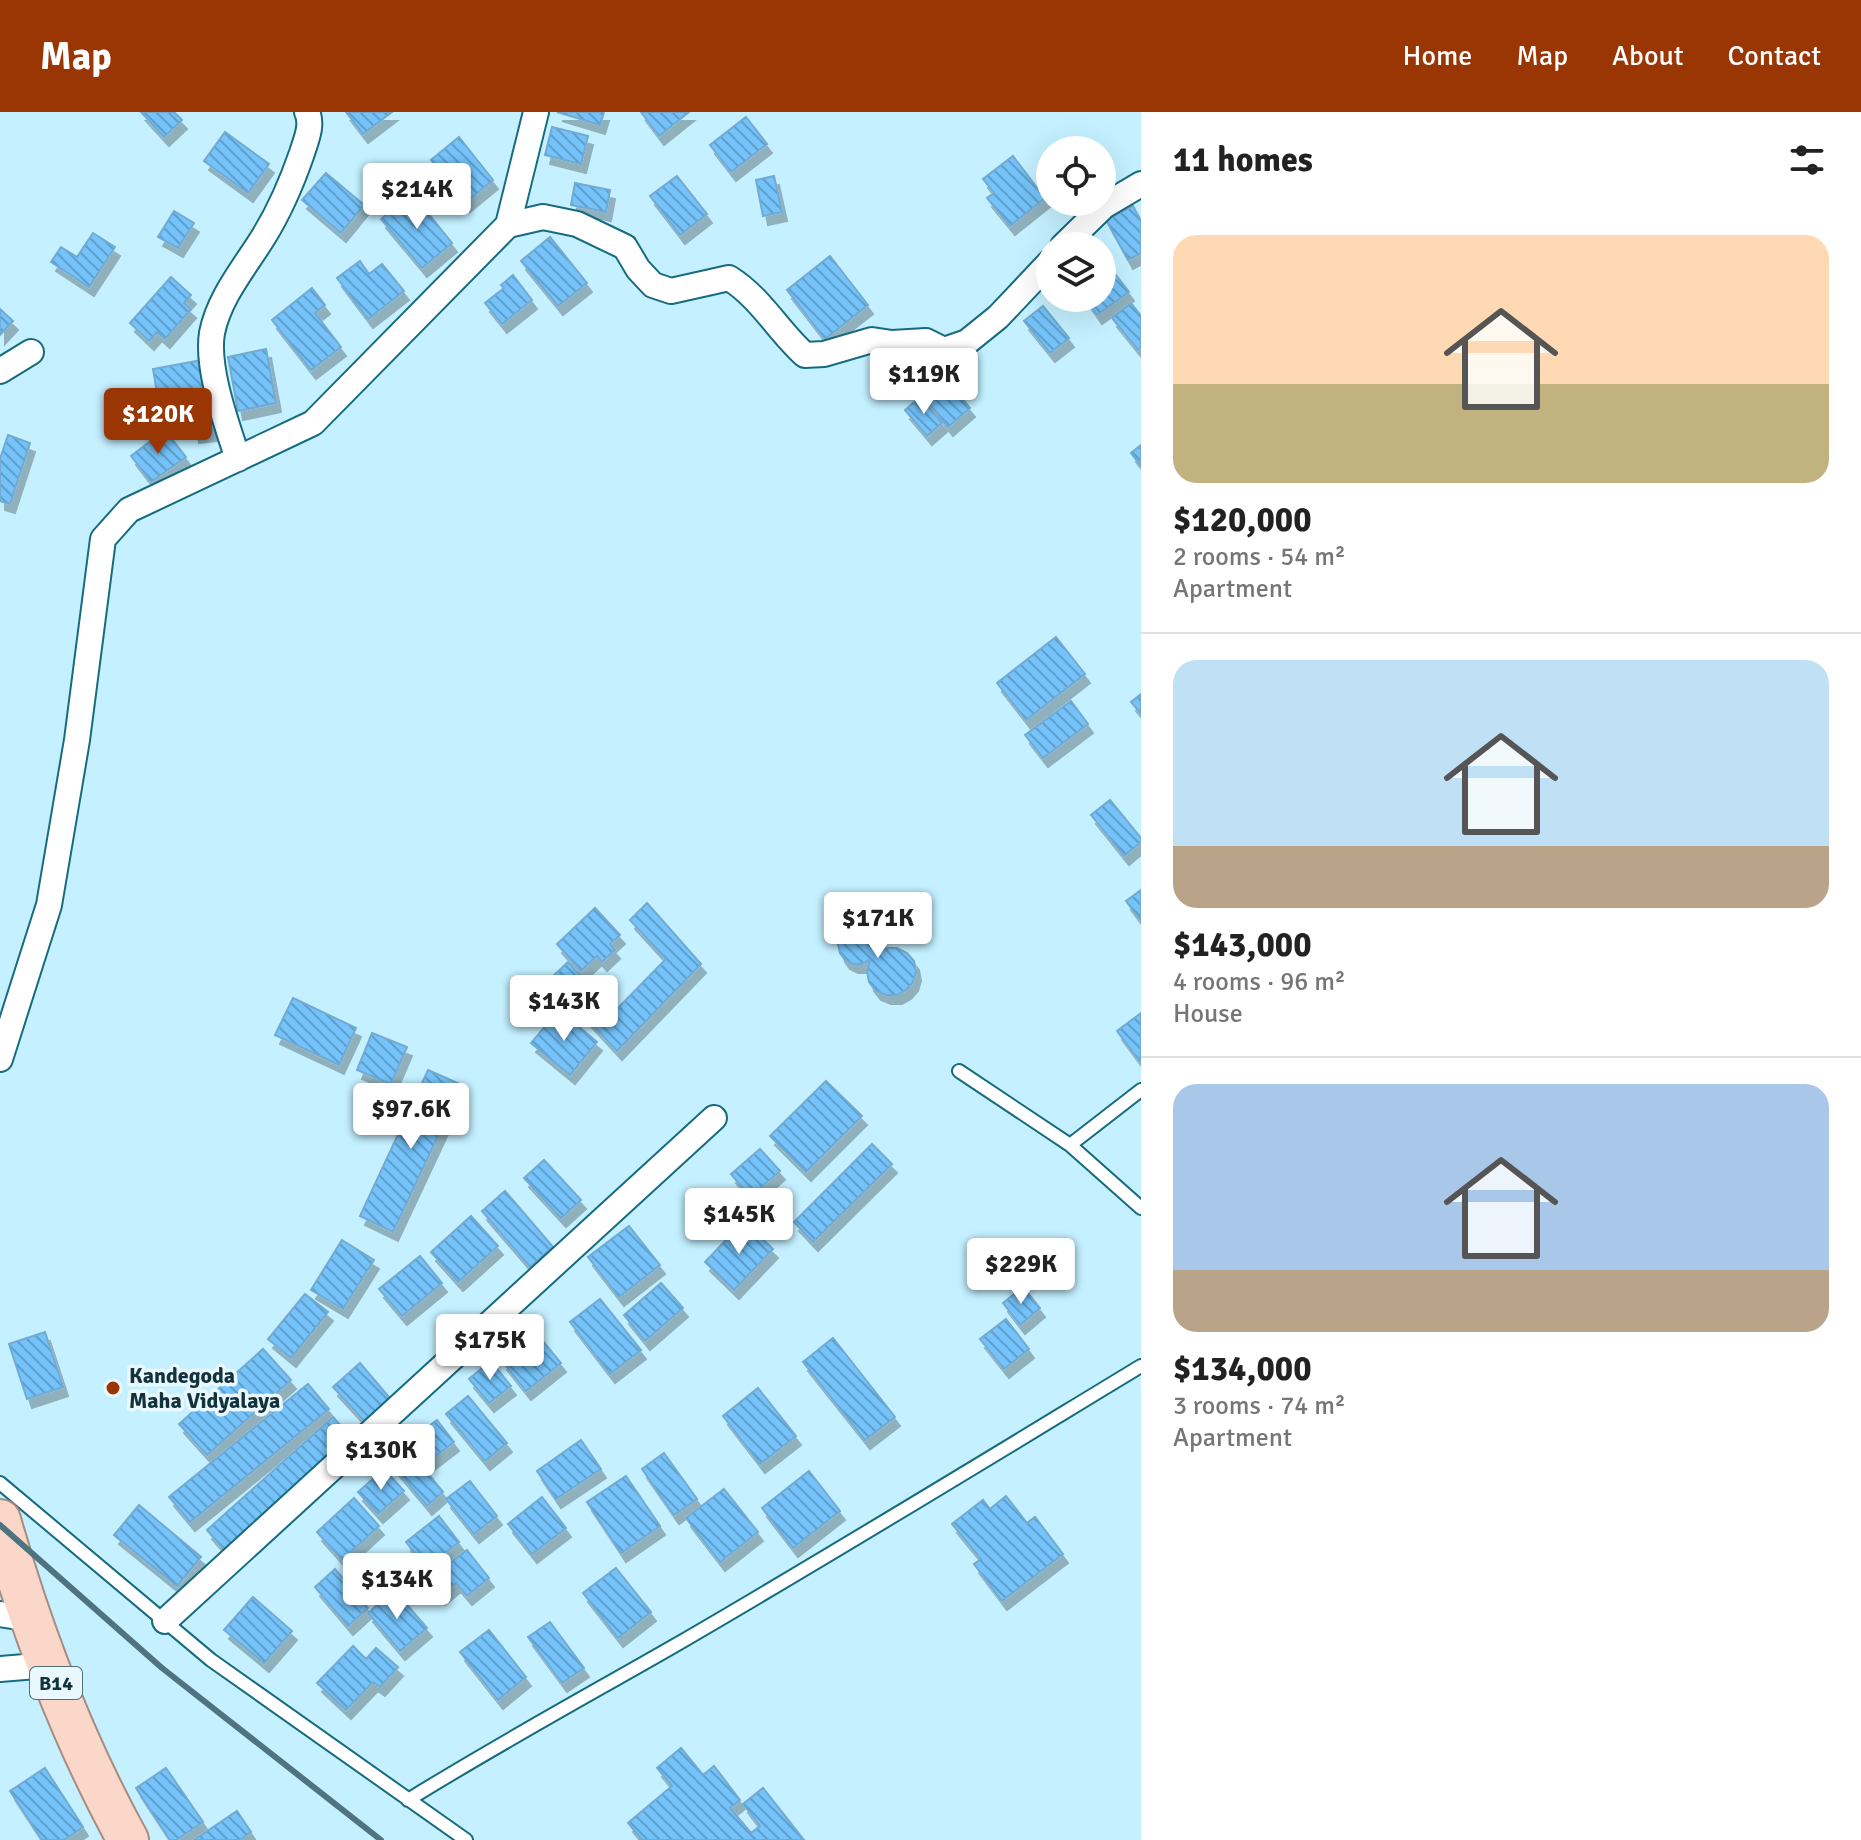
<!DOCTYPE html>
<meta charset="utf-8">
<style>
body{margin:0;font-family:Signika,sans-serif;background:#f6f6f6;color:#222;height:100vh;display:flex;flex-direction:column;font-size:30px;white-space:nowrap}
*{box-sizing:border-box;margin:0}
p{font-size:26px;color:#767676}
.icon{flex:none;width:44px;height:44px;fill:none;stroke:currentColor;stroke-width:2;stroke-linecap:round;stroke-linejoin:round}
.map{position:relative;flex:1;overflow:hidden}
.panel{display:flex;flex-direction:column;background:#fff;width:720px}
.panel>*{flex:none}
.tools{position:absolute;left:1036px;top:24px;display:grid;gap:16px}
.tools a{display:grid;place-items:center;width:80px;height:80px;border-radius:50%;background:#fff;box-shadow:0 8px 32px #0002;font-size:40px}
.price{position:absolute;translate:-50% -68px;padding:0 18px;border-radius:8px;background:#fff;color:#222;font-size:26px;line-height:52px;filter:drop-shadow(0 2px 4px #0008)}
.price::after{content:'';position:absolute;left:50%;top:48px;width:24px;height:18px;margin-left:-12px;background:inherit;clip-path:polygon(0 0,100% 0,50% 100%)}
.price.on{background:#9a3504;color:#fff}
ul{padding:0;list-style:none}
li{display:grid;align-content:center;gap:16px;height:424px;padding:0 32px}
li+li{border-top:2px solid #e0e0e0}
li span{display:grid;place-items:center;height:248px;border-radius:24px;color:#555}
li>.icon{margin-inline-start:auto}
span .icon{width:144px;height:144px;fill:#fffc;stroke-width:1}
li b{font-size:34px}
h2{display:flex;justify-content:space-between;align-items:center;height:96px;padding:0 32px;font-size:34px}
header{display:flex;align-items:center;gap:48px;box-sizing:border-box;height:112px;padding:0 40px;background:#9a3504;color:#fff}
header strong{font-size:38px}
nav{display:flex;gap:44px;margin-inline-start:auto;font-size:28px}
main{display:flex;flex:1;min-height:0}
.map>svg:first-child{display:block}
</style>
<header>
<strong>Map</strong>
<nav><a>Home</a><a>Map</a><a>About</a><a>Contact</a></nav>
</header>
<main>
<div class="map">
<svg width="1141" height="1728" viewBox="0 0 1141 1728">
<defs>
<pattern id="building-back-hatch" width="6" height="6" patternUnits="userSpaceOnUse" patternTransform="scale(2)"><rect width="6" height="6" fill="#74c3fa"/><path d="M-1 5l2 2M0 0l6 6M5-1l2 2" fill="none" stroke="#5e9fcc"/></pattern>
<filter id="shadow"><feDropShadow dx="5" dy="9" stdDeviation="0" flood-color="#0004"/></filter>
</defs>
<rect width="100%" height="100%" fill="#c4f0ff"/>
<path fill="url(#building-back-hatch)" stroke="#72aad2" stroke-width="2" filter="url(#shadow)" d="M141,0H174L182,8L164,25Z
M346,0H392L363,22Z
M557,0H604L600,13Z
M641,0H689L659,24Z
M746,5L767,32L731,60L710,33Z
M552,15L588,24L581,52L545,43Z
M225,20L269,52L248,81L204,49Z
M459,25L493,68L465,91L431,48Z
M1013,44L1045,86L1010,114L987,86L994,81L983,67Z
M326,61L364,93L341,121L302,88Z
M677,64L707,102L680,123L650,84Z
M774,64L782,100L763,104L756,68Z
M575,71L610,78L606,100L571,93Z
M412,81L452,131L422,156L381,107Z
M1133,94L1141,109V141L1128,148L1106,108Z
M174,99L194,111L178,136L158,125Z
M93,121L115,135L89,175L51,150L61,135L77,145Z
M550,125L587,171L558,194L521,149Z
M830,144L868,193L825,227L787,178Z
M360,149L369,162L382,152L404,179L368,207L337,166Z
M513,163L532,188L502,212L485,191L504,176L501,173Z
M1116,163L1129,180L1097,203L1085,186H1102V173Z
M171,165L191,183L184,191L191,197L165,227L157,220L149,229L130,211Z
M312,176L325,193L315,201L341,235L311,258L272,208Z
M1131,191L1141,204V235L1138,238L1112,206Z
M1043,194L1069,226L1050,241L1024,209Z
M0,197L13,209L0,223Z
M266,237L276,291L238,299L228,245Z
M202,248L212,320L194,322L190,294L177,296L175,285L158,287L153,257Z
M941,262L970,296L948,315L920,280Z
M920,285L942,311L927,324L905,298Z
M165,318L186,345L151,370L131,344Z
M8,323L30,331L10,392L0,389V347Z
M1141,333V354L1131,341Z
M1056,525L1085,562L1026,608L997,571Z
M1141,582V602L1131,590Z
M1071,589L1088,612L1043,646L1025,623Z
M1110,688L1141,726V730L1124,744L1091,703Z
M1141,778V809L1126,789Z
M647,791L701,852L617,939L550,867L568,850L613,901L666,847L630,808Z
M595,796L620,823L610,832L615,838L602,850L597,844L581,859L557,832Z
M863,812L871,817L877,824L879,833L876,841L886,836H897L907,841L914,849L916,860L913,870L906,878L897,883H886L876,879L869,870L867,859L870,848L862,852H853L845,848L840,841L838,832L840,823L846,816L854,813Z
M293,886L356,916L339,953L275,923Z
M559,898L597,930L570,963L531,931Z
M1141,901V951L1117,919Z
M372,921L407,935L391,972L357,958Z
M428,958L462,973L393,1120L360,1104Z
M826,969L862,1004L806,1060L770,1024Z
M872,1032L892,1052L813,1130L794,1110Z
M760,1037L780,1059L750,1085L731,1062Z
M544,1048L581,1088L561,1106L524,1066Z
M505,1079L553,1135L530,1155L482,1099Z
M471,1104L498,1134L458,1170L431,1140Z
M744,1109L773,1137L734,1178L705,1150Z
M629,1114L660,1153L619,1185L588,1145Z
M342,1128L374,1148L343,1197L311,1178Z
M420,1144L442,1171L402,1204L379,1177Z
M661,1171L683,1196L645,1229L624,1203Z
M1023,1175L1040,1196L1020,1213L1003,1191Z
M305,1182L328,1200L291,1246L268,1227Z
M600,1187L641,1238L610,1262L570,1210Z
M1006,1207L1029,1237L1004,1257L980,1227Z
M45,1220L63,1275L27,1287L9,1232Z
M537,1222L561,1251L526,1279L502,1249Z
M833,1226L895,1305L865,1328L803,1250Z
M263,1237L291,1268L207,1343L179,1312Z
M491,1249L511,1274L489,1291L469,1267Z
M360,1251L394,1291L368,1313L333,1275Z
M308,1272L329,1297L190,1410L169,1385Z
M758,1276L796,1324L760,1352L723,1304Z
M468,1284L507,1331L485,1349L446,1302Z
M333,1305L352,1326L226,1440L207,1418Z
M437,1308L454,1330L428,1350L411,1328Z
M581,1328L601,1357L556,1387L537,1359Z
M402,1330L443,1380L427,1394L385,1344Z
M664,1341L697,1387L674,1403L642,1357Z
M384,1357L404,1379L378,1402L358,1380Z
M809,1359L840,1399L793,1436L762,1396Z
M626,1364L660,1414L621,1441L587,1390Z
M470,1369L497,1404L474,1422L446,1387Z
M724,1377L758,1420L720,1450L686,1406Z
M1006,1384L1027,1411L1035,1405L1063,1442L1002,1489L974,1452L981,1447L952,1412L983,1388L990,1397Z
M542,1385L566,1416L532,1442L508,1412Z
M354,1386L379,1414L342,1448L317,1420Z
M139,1393L201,1445L177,1474L114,1423Z
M439,1404L459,1430L426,1456L406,1430Z
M467,1438L489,1466L467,1484L456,1471L440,1484L428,1468Z
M616,1456L651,1500L618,1526L583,1481Z
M335,1457L368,1496L348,1514L315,1475Z
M394,1478L427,1516L400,1539L368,1501Z
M253,1485L292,1519L264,1551L224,1518Z
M550,1510L584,1556L562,1571L528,1525Z
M489,1518L526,1565L498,1588L460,1540Z
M353,1534L366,1547L376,1536L398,1555L380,1575L373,1570L346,1598L317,1571Z
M681,1636L703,1663L714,1654L740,1688L730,1696L751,1721L760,1714L743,1692L763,1676L804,1728H642L628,1711L672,1674L657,1656Z
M45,1656L83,1715L64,1728H42L10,1679Z
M166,1656L203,1710L176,1728H170L136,1676Z
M237,1699L251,1720L240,1728H194Z"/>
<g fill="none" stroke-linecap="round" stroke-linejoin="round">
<g stroke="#176b81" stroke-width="16">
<path id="service" d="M959,959L1070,1033L1141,1096
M1070,1033L1141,978
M0,1371L211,1548L466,1728
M408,1688C495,1634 585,1585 674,1534C831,1443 986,1348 1141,1254"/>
</g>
<g stroke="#176b81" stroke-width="28">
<path id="minor" d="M508,113L543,105L577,112L625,135L638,157L653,173L671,179L729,166C761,186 778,219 805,243L824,242L872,228L892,231L926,229L944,238L967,230L998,205L1050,150
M1063,134L1104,94L1141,72
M0,259L31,240
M238,347C227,313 206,256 212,221C219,185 245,155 264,124C280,98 292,70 302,41C306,28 313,13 307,0
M0,947L49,793L77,628L103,427L129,398L313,311L508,113L536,0
M0,1502L31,1507
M165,1509L714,1006
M0,1557L49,1553"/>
</g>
<g stroke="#a88c81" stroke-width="44">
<path id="primary" d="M0,1408C31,1517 73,1628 128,1728"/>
</g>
<use href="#service" stroke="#fff" stroke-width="12"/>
<use href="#minor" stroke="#fff" stroke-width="24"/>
<use href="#primary" stroke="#fbd7ca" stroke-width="40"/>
<path stroke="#4f737f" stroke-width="6" d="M0,1413L162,1556L381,1728"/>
</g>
<circle fill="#9a3504" stroke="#e9f8fc" stroke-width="3" cx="113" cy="1276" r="8"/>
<g text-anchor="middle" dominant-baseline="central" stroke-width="7" stroke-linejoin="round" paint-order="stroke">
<rect fill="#e9f8fc" stroke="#526d76" stroke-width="2" x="30" y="1555" width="52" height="32" rx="6"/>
<g font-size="20" font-weight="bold" fill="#12323c">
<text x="56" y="1571">B14</text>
</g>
<g font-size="22" font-weight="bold" fill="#12323c" stroke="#e9f8fc" text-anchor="start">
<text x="129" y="1263">Kandegoda<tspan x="129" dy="25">Maha Vidyalaya</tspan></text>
</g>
</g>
</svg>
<div class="tools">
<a><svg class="icon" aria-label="locate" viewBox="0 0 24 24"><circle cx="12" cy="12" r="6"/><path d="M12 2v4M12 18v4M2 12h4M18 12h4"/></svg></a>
<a><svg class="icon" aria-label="layers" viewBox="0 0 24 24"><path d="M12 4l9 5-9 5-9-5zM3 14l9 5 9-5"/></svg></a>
</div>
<b class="price" style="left:417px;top:119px">$214K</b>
<b class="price" style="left:924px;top:304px">$119K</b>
<b class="price on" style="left:158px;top:344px">$120K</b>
<b class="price" style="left:878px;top:848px">$171K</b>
<b class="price" style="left:564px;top:931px">$143K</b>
<b class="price" style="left:411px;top:1039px">$97.6K</b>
<b class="price" style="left:739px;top:1144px">$145K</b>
<b class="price" style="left:1021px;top:1194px">$229K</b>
<b class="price" style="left:490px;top:1270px">$175K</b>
<b class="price" style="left:381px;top:1380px">$130K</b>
<b class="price" style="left:397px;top:1509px">$134K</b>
</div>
<section class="panel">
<h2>11 homes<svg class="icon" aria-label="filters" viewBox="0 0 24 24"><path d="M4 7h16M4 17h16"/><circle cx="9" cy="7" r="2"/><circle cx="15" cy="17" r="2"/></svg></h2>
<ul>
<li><span style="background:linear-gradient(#ffd9b3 60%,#c2b280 0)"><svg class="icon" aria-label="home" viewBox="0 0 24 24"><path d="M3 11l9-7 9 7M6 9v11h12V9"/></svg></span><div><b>$120,000</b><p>2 rooms · 54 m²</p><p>Apartment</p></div></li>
<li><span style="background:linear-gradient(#bfe0f5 75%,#b9a48a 0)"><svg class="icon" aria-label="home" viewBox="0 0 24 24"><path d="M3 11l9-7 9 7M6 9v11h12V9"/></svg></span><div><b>$143,000</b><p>4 rooms · 96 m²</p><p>House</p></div></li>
<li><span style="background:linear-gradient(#a9c7e8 75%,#b9a48a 0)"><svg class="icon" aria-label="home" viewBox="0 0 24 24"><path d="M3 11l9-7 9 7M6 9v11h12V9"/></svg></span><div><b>$134,000</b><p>3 rooms · 74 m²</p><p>Apartment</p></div></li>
</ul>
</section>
</main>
